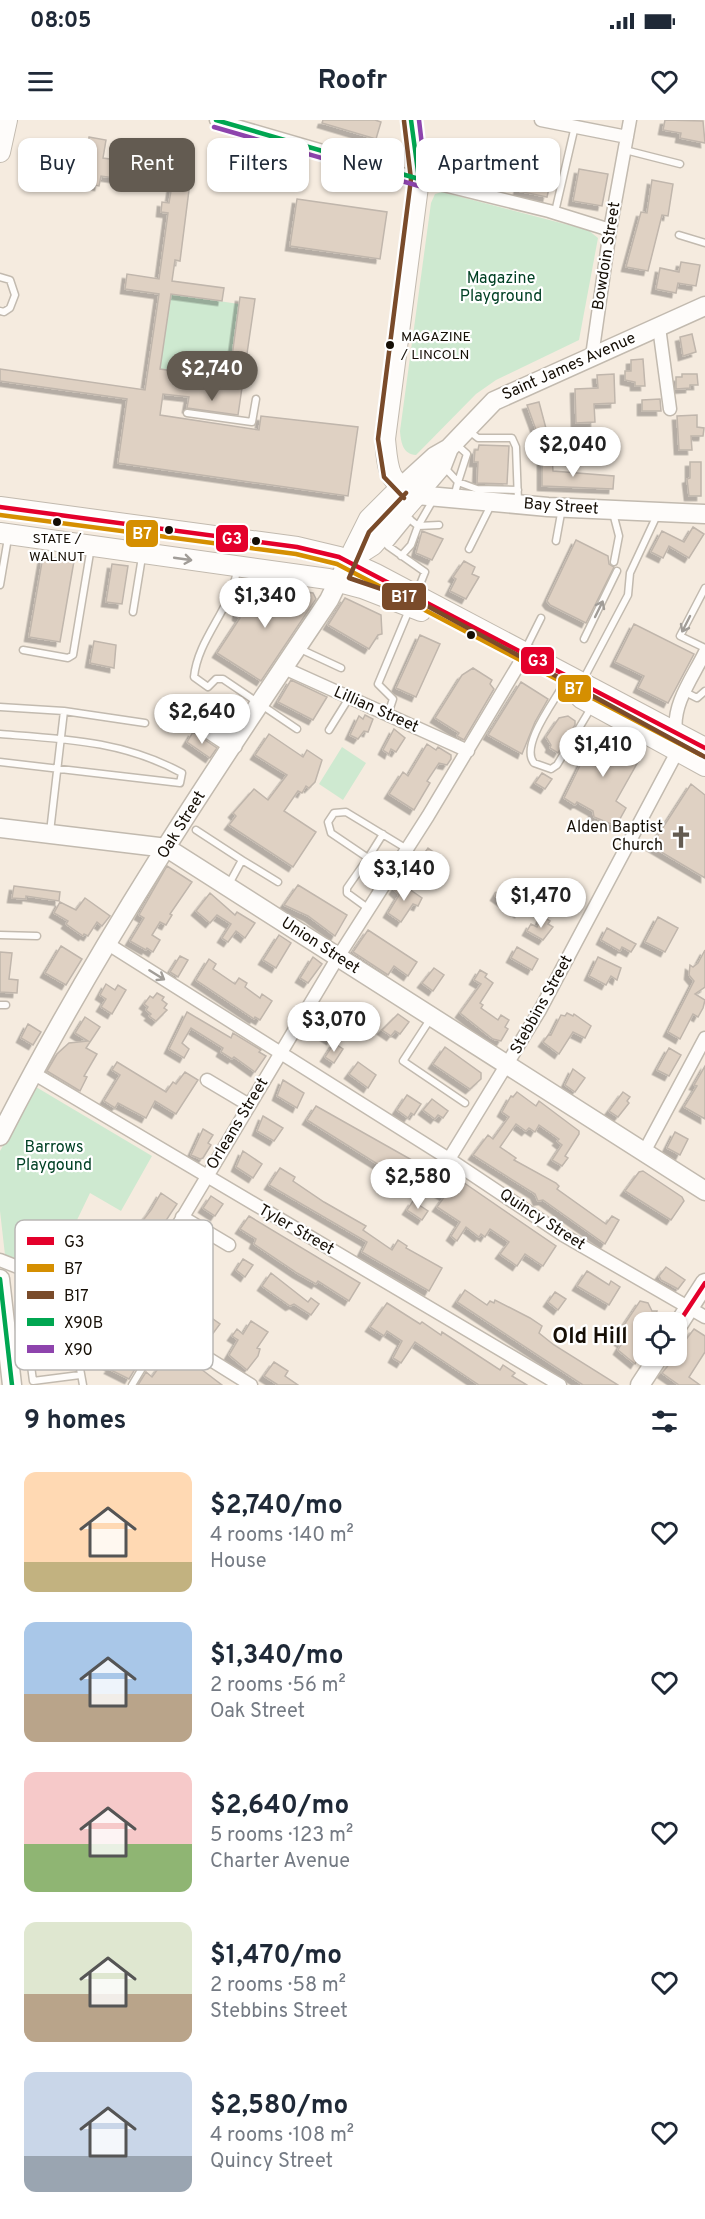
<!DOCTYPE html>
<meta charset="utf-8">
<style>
body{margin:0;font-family:Overpass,sans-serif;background:#f6f6f7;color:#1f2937;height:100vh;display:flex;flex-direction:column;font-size:22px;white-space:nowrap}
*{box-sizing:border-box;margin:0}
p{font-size:20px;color:#747a83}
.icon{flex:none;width:33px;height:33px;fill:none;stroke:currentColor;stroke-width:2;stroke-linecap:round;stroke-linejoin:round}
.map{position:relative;height:1265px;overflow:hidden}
.drawer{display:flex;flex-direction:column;background:#fff;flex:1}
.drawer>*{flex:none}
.top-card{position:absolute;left:18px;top:18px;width:669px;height:54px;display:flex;gap:12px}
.fabs{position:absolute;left:633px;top:1192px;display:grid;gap:12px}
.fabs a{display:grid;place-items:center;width:54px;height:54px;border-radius:12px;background:#fff;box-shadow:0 2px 4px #0004;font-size:30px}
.price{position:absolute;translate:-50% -51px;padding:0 14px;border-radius:21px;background:#fff;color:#222;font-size:20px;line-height:39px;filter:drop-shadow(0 2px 3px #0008)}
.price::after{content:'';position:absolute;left:50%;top:36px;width:18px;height:14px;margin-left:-9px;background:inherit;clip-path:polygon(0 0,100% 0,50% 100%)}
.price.current{background:#635b51;color:#fff}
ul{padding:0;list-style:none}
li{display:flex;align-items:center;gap:18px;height:150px;padding:0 24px}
li span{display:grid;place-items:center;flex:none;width:168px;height:120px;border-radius:12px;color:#555}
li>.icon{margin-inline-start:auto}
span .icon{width:72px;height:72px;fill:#fffc;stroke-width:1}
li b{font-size:26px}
h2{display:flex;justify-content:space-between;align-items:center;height:72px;padding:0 24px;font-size:26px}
.chip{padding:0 21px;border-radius:12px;background:#fff;box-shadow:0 2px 4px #0004;font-size:21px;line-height:54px}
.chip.current{background:#635b51;color:#fff}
.status{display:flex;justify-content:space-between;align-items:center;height:42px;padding:0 30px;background:#fff;direction:ltr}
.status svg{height:16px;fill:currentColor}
header{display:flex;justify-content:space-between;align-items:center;height:78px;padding:0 24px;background:#fff;font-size:27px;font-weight:700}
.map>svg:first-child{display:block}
</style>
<div class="status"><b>08:05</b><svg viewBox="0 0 49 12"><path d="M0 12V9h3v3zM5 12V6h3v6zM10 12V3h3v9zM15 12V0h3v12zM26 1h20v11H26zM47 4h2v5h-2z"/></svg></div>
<header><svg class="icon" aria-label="menu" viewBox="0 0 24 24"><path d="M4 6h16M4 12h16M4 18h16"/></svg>Roofr<svg class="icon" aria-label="heart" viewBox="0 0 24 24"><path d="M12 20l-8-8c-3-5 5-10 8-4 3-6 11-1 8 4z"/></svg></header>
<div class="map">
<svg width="705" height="1265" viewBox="0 0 705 1265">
<defs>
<filter id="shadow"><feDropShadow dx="-4.5" dy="4.5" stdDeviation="0" flood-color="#0004"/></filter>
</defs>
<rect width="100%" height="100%" fill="#f5ebdf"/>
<path fill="#cee9d0" d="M442,72L588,110L598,118L579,220L496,260L476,274L416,335C403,334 401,323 400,311L431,83L435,74Z
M171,174L239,184L229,259L160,249Z
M342,627L366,643L343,680L319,664Z
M36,967L152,1036L121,1091L90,1073L52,1152L5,1135L0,1091V1031Z"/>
<path fill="#dfd1c3" stroke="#c0b6ac" stroke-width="1.5" filter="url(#shadow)" d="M323,0H375L381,2L376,19L322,3Z
M665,0L703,1L705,23L680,18L681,13L663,10Z
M89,17L106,20L103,38L160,46L157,64L101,56L99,66L82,63L83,54L36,47L35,53L26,51L29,28L86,36Z
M441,20L486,33L479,58L434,45Z
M265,33L288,37L287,50L263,47Z
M524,45L553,51L547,77L518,71Z
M579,49L608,54L602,86L573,81Z
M173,59L190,62L180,141L175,140L172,161L224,168L222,181L171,174L160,249L229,259L240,177L255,179L238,295L187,288L189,277L163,274L160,295L259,310L261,296L358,307L348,376L118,343L127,279L0,261V249L145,270L159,174L125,169L127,154L159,159L168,93L161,92L162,82L169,83Z
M652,60L673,64L668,96L662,95L648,151L626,147L641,92L647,93Z
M297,79L387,92L380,139L290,126Z
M681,142L700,145L696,166L678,163L676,173L656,169L660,148L679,152Z
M692,214L696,232L683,236L680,217Z
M643,239L645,266H635V262L625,260V251H631V240Z
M614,254L615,283L594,284L595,302L576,303L575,269L598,268L597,255Z
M682,254H697L698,265H690V268L676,269V257H682Z
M660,279L661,291H642V280Z
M539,282L548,316L539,318L527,285Z
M697,295V307L704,308L703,316H691L692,330H679L677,296Z
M479,325L509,326L507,364L477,363L478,342H474L475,330H478Z
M542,337H552L553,351L614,356L613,369L542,366Z
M690,342H701V376H689L687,359L690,358Z
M693,407L704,414L689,438L669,426L663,438L651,432L662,411L684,422Z
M422,411L443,419L432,440L416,433Z
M576,420L608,436L609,444L614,447L586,503L550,485L547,481Z
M43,436L74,441L60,522L29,517Z
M464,441L475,447L472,454L479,457L466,479L450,471L456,459L453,457Z
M112,444L128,446L122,484L106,482Z
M264,465L313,473L316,479L261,561L217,533L240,498L237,496L238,490L245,480L255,486Z
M345,478L381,495L382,514L378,515L369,529L328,505Z
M634,504L694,534L668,583L638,568L644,556L615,542Z
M420,515L440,524L416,577L396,568Z
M94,521L116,525L114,548L90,543Z
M473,548L492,560L490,564L494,569L464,620L457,616L459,613L435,598L462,555Z
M291,560L327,577L313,600L278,582Z
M521,562L548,579L535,602L522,634L488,615Z
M202,588L231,606L229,609L201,590Z
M365,595L373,599L368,612L364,611L358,619L350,615L359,596L363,599Z
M568,596L575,601V605L558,633L550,628L551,625L546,617L559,598Z
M394,609L405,618L396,632L391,629L389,634L383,630Z
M193,612L217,628L210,638L187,622Z
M598,613L639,632V640L616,681L626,688L616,706L594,697L593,691L577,682L575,685L564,678L590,625L588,623L593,615L596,617Z
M269,614L303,637L307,630L322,640L315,662L309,668L306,666L302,673L298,671L284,691L316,712L293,747L229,705L236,696L233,693L254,669L268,680L287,655L255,635Z
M427,624L436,630L438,627L451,635V639L447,645L439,643L427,661L430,663L414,690L389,674L403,652L408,656Z
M542,653L552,659L545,669L535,663Z
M691,664L705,675V758L651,726Z
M428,728L439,736L429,750L418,742Z
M167,746L192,762L170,794L172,795L166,805L160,802L152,815L160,820L153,832L147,828L146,830L130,821L144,798L139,795Z
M399,762L422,778L418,786L413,784L401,802L388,793L399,775L394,770Z
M298,765L347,795L335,816L308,796L284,785Z
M14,766L60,772L59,781L26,776V779L12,778Z
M500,768L525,785L519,793L495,776Z
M210,773L235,795L237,792L255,803L245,818L236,811L228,822L222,818L231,804L217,795L210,803L196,791Z
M85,778L110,796L102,806L97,802L88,816L84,814L83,816L66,804L68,801L54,793L60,782L76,790Z
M542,796L550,801L548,804L553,807L543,820L527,811L531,804L537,807Z
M658,797L678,808L665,832L645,822Z
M607,808L636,824L631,832L622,827L620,831L601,820Z
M368,810L417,842L408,856L394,846L388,855L353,832Z
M279,815L291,823L276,848L263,840Z
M61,826L82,839L66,865L45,853Z
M517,827L538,839L532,850L511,838Z
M705,830V867L695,874L705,880L703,888L698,897L693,894L680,919L668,912L694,861L689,855L690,845L693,847L698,843Z
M0,832L12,833L9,859L18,860L17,873L0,872Z
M180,836L188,840L178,857L170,852Z
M313,837L322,844L308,863L300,858Z
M598,837L621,848L617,860L611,856L606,865L589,856Z
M209,839L216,844L213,849L235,864L239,858L247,863L245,867L260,878L262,874L272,881L260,900L255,897L254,899L196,860Z
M434,848L444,855L433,871L422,863Z
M480,850L487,854L485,857L493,863L480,883L483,885L481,888L498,900L501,895L509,900L505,907L508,909L501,921L493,919L460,893L481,864L474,860Z
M106,864L115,870L118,865L126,870L112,894L101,887L106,879L100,875Z
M157,873L164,877L162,880L167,884L164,888L167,890L156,901L149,896L151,894L146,890L148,887L144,884L150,876L153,878Z
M319,889L340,905L331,920L309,906Z
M187,892L231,918L233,913L261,930L259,932L266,936L255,952L234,937L232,939L221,932L223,928L191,908L182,923L189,929L184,938L169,929Z
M567,893L573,896L574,894L591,906L585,918L573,912L559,934L543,922L549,914L551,915L561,895L565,896Z
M398,894L409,902L400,914L395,911L391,916L382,910Z
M85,897L100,907L86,928L97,934L84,956L87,957L80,971L47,951L57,934L69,923L88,921L75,913Z
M28,904L41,912L33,925L21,918Z
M334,923L343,929L334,943L325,937Z
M445,927L481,953V959L470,969L433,944Z
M669,928L681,935L669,956L657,950Z
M117,942L166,972L173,962L176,964L185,952L198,960L176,994L155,981L146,998L118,983L115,988L104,981L120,955L112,950Z
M358,942L376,955L368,968L349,954Z
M705,946V999L684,987L697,966L694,965Z
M573,949L585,958L575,972L565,965Z
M283,960L304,973L297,988L277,976Z
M517,972L536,986L539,981L579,1011V1014L565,1036L568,1038L562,1046L552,1040L562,1025L557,1021L559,1019L539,1005L535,1012L529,1008L526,1011L516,1004L500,1027L516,1038L514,1040L556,1063L559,1066L557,1069L606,1104L612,1096L619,1100L605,1124L543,1080L538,1081L535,1074L473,1035L488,1015L493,1019L509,997L502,992L511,976L513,977Z
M623,972L630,977L627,981L629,983L618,997L609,991Z
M407,975L421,984L414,995L411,993L408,998L397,990Z
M432,979L448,991L443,998L438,995L435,999L423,990Z
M316,986L433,1052L438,1045L556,1126L543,1146L525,1134L517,1146L500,1134L509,1122L490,1109L485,1117L481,1114L479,1117L466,1107L457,1121L451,1116L460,1102L437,1087L445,1076L399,1049L395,1055L307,1000Z
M263,996L283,1008L274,1021L257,1011Z
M203,1009L213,1015L208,1023L211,1025L203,1038L200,1039L191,1035Z
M675,1012L688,1019L680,1035L667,1028Z
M243,1031L262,1044L253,1058L236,1047Z
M280,1048L295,1057L293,1061L324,1082L366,1106L363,1110L392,1130L398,1120L407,1126L406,1128L442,1148L429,1171L362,1132L367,1122L269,1065Z
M643,1051L682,1077L684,1081L671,1100L625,1071L639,1052Z
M161,1073L177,1084L157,1114L160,1116L154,1126L149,1123L147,1126L131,1112L138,1101L141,1103L151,1090Z
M211,1076L223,1084L215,1096L203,1088Z
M413,1081L428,1091L422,1100L407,1090Z
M249,1096L360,1163L349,1181L318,1161L316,1164L297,1153L254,1124L256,1119L240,1109Z
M243,1139L253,1145L245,1157L236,1150Z
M666,1147L685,1160L678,1169L661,1160L659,1156Z
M587,1151L609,1165L611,1161L620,1167L609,1185L577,1166Z
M271,1153L308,1182L311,1178L319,1184L311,1195L294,1184L290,1186L262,1166Z
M465,1170L487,1185L490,1181L494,1183L495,1180L530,1198L542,1206L539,1213L554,1225L618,1265H583L457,1182Z
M555,1172L566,1179L558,1190L548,1182Z
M640,1181L648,1183L652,1191H657L654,1203H644V1230L635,1244L618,1230L622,1223L619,1221L624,1213L620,1211Z
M387,1183L420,1204L422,1202L441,1215L442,1212L500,1250L503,1245L515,1253L512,1256L527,1265H479L415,1222L401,1243L393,1238L402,1221L387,1211L384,1216L370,1207Z
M206,1194L220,1204L205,1224L198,1216Z
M122,1200L148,1218L140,1230L143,1236L129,1259L109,1249L111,1247L105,1243L117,1224L109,1219L111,1212Z
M251,1201L268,1212L257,1228L260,1229L258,1236L247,1250L229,1235L238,1220L232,1216L237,1209L243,1214Z
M694,1209L705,1216V1232L689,1257L700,1265H679L662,1253L676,1236V1224L681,1226Z
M171,1231L201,1249L222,1265H138L146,1252L152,1257Z
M274,1242L288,1251L285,1256L298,1265H278L264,1256Z"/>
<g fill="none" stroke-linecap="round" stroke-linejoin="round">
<g stroke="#c2baaf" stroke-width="9">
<path id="lane" d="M625,30L680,44
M555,92L575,6
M679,115L705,123
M0,157L10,160L15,175L10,188L4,192L0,191
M187,293L252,302L256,279
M469,311L478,318H512L516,327L518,381
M457,325L467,334L458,362L477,369L481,378
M445,348L458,362L454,377
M477,369L518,370
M613,393L619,416L614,442
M407,397L418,406L433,380
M410,399L388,426L425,452L417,472
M556,421L562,388
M469,429L491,385
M401,436L411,425L418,406L439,405
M237,450C231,490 198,518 194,557L208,567L216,559H223L297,609
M0,465L8,418
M705,468L680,516L705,528
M133,492L142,437
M584,519L617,451
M298,528L341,548
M23,530L68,538L73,535L91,427
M525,530L541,498
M583,560L628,475L630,453L658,393
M562,567C553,583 520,626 534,643L551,649L557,645L591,588
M685,572L697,578L705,571
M0,587L64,591L50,712
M64,591L145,603
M388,594L393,579L378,564L409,490
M329,610L349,578
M0,614C65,619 124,621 182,653L180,663L0,642
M196,710L242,740L229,764
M383,714L368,738L331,713L328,702L334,693L346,692L407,729
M368,738L347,768V773L369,789
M242,740L278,762
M0,815L37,816
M0,885H6
M431,898L403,941L465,983
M30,1238L33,1261L80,1255
M10,1239L77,1232
M83,1265L77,1232L105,1181
M132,1265L165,1210"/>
</g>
<g stroke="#c2baaf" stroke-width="15">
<path id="street" d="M216,0L419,59L549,91L610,110
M541,0L627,17
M659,207L670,289
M592,236L610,110L630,0
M284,548L468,631
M676,612C672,584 693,557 705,532
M108,824L449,1039L563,1115L705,1197
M33,953L560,1265
M207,960L249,985
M643,1034L705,918
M449,1039L540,890L677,632
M182,1097L229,1125
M0,1140L137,1194L251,1265
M128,1189L338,837L428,696L519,544"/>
</g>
<g stroke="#c2baaf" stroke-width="21">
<path id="secondary" d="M400,368L435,336L449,328L494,281L705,186
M417,375L548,387L705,394
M417,375L442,346L449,328
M189,596L233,625
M0,708L167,728L705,1071
M0,1016C95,829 212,653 329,480L348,441
M0,1159L12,1265
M676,1208L705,1163
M640,1265L659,1236"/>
</g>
<g stroke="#c2baaf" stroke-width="22">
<path id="primary" d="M0,32L7,0
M0,387L297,427L339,437L376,454L705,628
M0,413L328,459L362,468L421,491
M348,441L373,425L417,375C387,363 388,349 385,319L419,59L411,0
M348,441L369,399L400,368
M581,578L705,646"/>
</g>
<use href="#lane" stroke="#fefcfa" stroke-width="6"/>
<use href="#street" stroke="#fefcfa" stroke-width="12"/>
<use href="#secondary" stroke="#fefcfa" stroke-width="18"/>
<use href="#primary" stroke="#fefcfa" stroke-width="20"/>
<g stroke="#fff" stroke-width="9">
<path id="bus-1" d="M0,387L297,427L339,437L705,628
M676,1207L705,1163"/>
</g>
<g stroke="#fff" stroke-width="9">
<path id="bus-2" d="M0,395L296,434L337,444L701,635"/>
</g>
<g stroke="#fff" stroke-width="9">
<path id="bus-3" d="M404,1L411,59L378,319L384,357L404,378
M406,373L369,412L349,458L420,482L705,637"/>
</g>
<g stroke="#fff" stroke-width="9">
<path id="bus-4" d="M216,0L419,59L411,0
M0,1159L12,1265"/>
</g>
<g stroke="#fff" stroke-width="9">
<path id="bus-5" d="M214,7L419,66L424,64L426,59L419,0"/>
</g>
<use href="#bus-1" stroke="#e4002b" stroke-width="4.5"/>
<use href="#bus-2" stroke="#d58f01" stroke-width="4.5"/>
<use href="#bus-3" stroke="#7a4b2a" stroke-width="4.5"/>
<use href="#bus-4" stroke="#00a651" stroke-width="4.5"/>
<use href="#bus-5" stroke="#8e44ad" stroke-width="4.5"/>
</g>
<defs><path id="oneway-shaft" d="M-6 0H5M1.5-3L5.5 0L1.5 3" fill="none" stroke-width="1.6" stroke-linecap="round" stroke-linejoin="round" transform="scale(1.5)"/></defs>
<g stroke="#a19d98">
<use href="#oneway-shaft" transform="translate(183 439) rotate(8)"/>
<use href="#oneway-shaft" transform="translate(599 489) rotate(-64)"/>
<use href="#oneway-shaft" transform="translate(686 504) rotate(117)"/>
<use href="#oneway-shaft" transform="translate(157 855) rotate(32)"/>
</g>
<defs>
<g id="church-bare" transform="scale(1.8)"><path d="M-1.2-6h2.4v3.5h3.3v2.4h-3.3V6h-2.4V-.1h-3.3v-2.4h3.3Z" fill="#635b51" stroke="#fff" stroke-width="2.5" paint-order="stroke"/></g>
</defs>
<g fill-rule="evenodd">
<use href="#church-bare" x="681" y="717"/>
</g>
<g fill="#150e05" stroke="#fff" stroke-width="2">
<circle cx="390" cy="225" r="5"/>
<circle cx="57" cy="402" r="5"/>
<circle cx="169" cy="410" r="5"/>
<circle cx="256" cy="421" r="5"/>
<circle cx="471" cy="515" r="5"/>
</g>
<g text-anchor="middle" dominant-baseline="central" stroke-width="4.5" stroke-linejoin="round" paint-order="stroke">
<g font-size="14" fill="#150e05" stroke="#fff" text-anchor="start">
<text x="401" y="217">MAGAZINE<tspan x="401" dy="18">/ LINCOLN</tspan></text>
<text x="57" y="419" text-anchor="middle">STATE /<tspan x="57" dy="18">WALNUT</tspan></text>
</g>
<g font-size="16" fill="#150e05" stroke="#fff">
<text transform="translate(607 136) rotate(-81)">Bowdoin Street</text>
<text transform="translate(569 247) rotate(-24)">Saint James Avenue</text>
<text transform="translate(561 387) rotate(4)">Bay Street</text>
<text transform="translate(376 590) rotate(24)">Lillian Street</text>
<text transform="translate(182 705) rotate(-58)">Oak Street</text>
<text transform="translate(320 826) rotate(33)">Union Street</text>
<text transform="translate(542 885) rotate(-61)">Stebbins Street</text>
<text transform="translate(238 1004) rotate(-59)">Orleans Street</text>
<text transform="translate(542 1100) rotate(33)">Quincy Street</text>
<text transform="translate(296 1110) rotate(30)">Tyler Street</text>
</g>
<g font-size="16" fill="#004024" stroke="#fff">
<text x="501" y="159">Magazine<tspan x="501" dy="18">Playground</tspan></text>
<text x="54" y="1028">Barrows<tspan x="54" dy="18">Playgound</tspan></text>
</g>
<g font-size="16" fill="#150e05" stroke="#fff" text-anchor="end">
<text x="663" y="708">Alden Baptist<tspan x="663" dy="18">Church</tspan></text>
</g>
<g font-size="22" font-weight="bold" fill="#150e05" stroke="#fff">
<text x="590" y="1217">Old Hill</text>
</g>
</g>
<rect x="15" y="1100" width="198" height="150" rx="9" fill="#fff" stroke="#b9b7b4" stroke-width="1.5"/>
<rect x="27" y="1117" width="27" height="8" fill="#e4002b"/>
<rect x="27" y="1144" width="27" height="8" fill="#d58f01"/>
<rect x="27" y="1171" width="27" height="8" fill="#7a4b2a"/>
<rect x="27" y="1198" width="27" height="8" fill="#00a651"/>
<rect x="27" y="1225" width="27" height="8" fill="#8e44ad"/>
<g font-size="16" fill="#150e05">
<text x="64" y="1127">G3</text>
<text x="64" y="1154">B7</text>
<text x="64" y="1181">B17</text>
<text x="64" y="1208">X90B</text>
<text x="64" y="1235">X90</text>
</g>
<g stroke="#fff" stroke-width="2">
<rect x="125" y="399" width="34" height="29" rx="6" fill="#d58f01"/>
<rect x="215" y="404" width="34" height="29" rx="6" fill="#e4002b"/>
<rect x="381" y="462" width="46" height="29" rx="6" fill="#7a4b2a"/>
<rect x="520" y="526" width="35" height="29" rx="6" fill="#e4002b"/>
<rect x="557" y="554" width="35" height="29" rx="6" fill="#d58f01"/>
</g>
<g font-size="16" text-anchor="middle" font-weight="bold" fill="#fff">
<text x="142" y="419">B7</text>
<text x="232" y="424">G3</text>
<text x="404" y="482">B17</text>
<text x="538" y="546">G3</text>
<text x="574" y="574">B7</text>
</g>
</svg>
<div class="fabs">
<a><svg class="icon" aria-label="locate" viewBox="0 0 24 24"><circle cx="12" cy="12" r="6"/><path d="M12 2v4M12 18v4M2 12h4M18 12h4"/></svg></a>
</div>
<b class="price current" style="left:212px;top:282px">$2,740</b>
<b class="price" style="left:573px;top:358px">$2,040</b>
<b class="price" style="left:265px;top:509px">$1,340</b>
<b class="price" style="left:202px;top:625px">$2,640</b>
<b class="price" style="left:603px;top:658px">$1,410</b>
<b class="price" style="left:404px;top:782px">$3,140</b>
<b class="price" style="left:541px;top:809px">$1,470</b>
<b class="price" style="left:334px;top:933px">$3,070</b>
<b class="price" style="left:418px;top:1090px">$2,580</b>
<div class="top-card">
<a class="chip">Buy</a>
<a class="chip current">Rent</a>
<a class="chip">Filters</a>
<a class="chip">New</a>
<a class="chip">Apartment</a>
</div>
</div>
<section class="drawer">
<h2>9 homes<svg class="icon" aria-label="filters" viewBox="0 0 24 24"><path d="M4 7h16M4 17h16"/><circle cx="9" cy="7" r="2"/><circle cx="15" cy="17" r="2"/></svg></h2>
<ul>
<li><span style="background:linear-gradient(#ffd9b3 75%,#c2b280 0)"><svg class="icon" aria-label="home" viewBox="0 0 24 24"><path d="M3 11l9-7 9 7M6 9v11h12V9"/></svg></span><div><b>$2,740/mo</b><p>4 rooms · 140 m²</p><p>House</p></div><svg class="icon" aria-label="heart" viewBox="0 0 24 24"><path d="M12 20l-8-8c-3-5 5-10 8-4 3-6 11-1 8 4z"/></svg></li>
<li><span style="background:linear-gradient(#a9c7e8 60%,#b9a48a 0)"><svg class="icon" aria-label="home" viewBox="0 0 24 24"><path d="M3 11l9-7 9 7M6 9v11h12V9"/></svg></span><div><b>$1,340/mo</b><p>2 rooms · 56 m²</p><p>Oak Street</p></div><svg class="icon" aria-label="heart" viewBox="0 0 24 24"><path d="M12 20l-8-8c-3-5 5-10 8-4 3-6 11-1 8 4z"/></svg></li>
<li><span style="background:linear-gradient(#f6c9c9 60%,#8fb573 0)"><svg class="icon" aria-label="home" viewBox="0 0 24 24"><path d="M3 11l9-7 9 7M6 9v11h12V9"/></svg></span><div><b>$2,640/mo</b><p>5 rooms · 123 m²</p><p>Charter Avenue</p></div><svg class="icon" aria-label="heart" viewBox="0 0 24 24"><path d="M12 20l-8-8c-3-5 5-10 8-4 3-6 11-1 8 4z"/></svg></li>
<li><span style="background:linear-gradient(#dfe7d0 60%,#b9a48a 0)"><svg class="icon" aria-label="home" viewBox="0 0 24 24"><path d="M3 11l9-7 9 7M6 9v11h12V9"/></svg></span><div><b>$1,470/mo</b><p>2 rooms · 58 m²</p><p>Stebbins Street</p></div><svg class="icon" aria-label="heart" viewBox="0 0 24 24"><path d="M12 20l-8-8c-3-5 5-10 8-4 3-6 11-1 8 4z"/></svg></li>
<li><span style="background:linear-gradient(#c9d6e8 70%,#9aa5b1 0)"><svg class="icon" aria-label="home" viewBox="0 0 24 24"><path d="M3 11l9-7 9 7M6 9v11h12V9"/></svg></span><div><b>$2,580/mo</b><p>4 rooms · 108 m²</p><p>Quincy Street</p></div><svg class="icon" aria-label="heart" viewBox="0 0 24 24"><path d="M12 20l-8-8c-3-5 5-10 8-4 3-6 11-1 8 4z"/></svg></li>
</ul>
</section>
